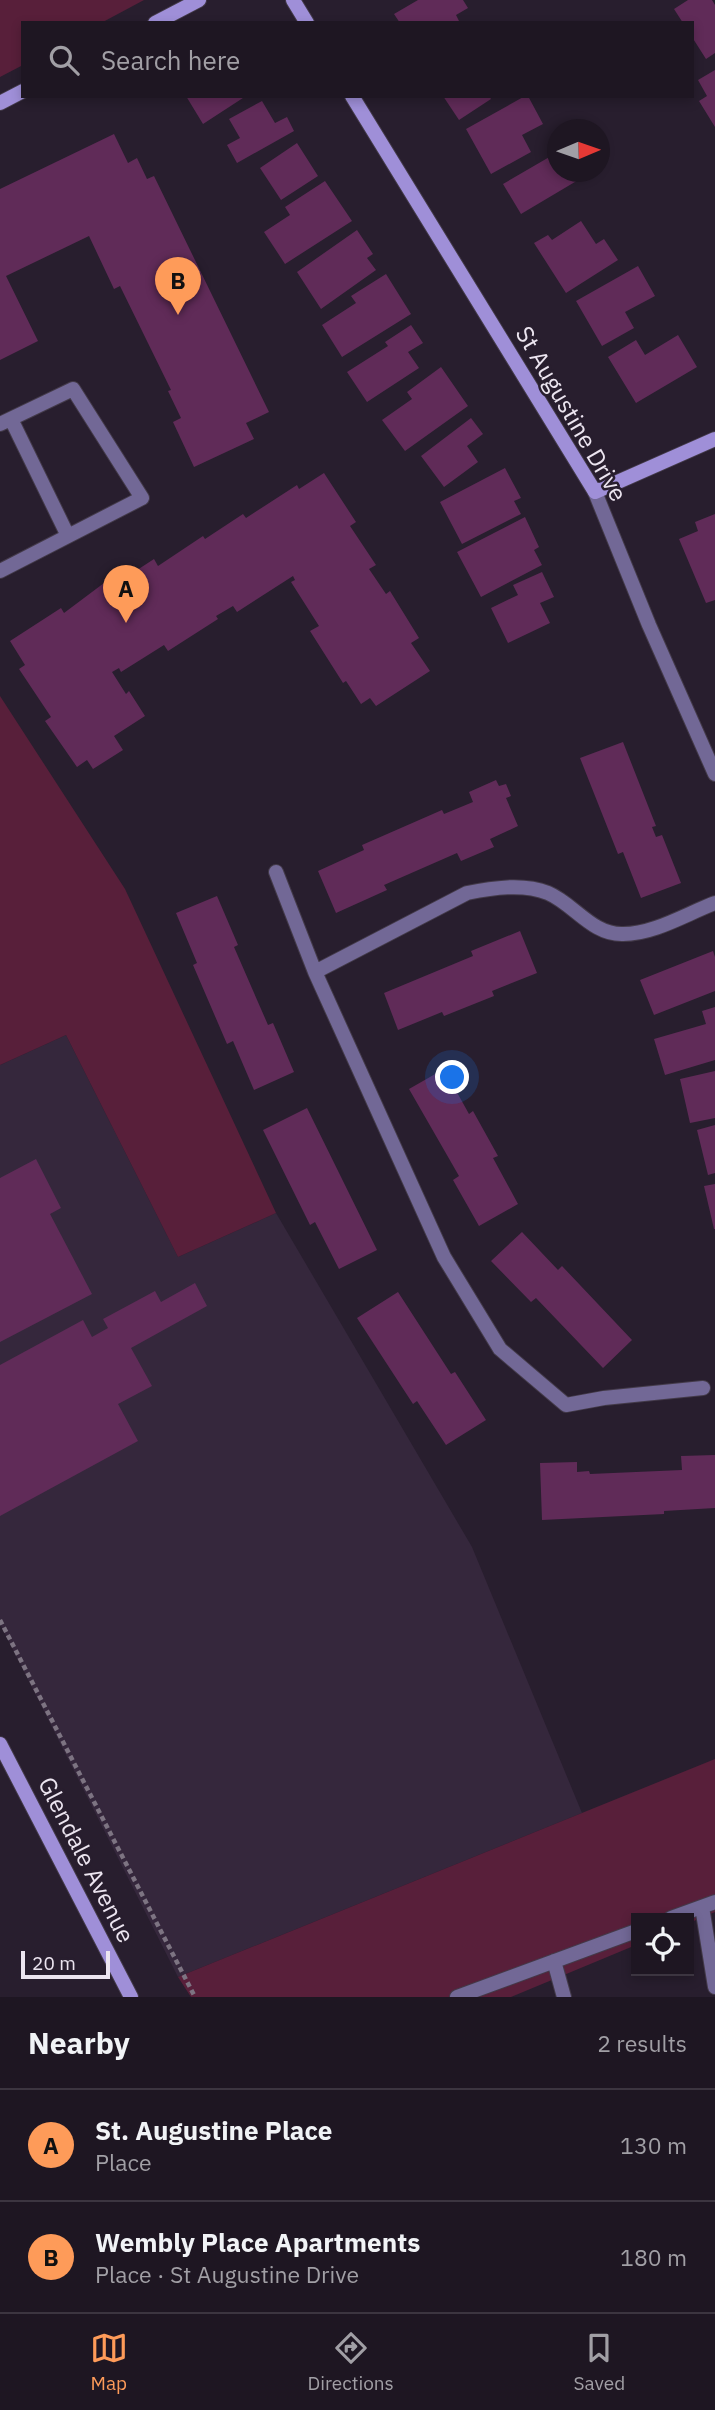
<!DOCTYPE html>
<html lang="en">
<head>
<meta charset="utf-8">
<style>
  :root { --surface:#1e1622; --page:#261f2a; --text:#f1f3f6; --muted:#a19fa5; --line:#3c3540; --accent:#fe9b59 }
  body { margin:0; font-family:"IBM Plex Sans",sans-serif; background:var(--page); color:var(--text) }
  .controls { position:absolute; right:21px; bottom:21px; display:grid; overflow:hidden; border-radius:0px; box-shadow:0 4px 10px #0003 }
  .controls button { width:63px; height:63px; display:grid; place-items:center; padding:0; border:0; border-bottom:2px solid var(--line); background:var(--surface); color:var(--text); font:35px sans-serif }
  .compass { position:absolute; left:547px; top:119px; width:63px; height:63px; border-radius:50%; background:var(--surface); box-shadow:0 4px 10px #0003; rotate:88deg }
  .scale { position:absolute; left:21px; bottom:18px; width:89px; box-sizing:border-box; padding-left:7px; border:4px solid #ece5f0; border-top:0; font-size:19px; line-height:24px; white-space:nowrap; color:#ece5f0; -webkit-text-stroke:5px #281e2e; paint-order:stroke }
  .you { position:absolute; left:453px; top:1078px; width:24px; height:24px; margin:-18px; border:5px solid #fff; border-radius:50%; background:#1a73e8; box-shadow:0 0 0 10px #1a73e833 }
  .badge { display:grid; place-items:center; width:46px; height:46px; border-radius:50%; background:var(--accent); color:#111; font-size:23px; font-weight:700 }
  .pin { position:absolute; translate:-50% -58px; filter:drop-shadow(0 2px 4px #0008) }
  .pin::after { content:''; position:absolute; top:37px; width:24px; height:21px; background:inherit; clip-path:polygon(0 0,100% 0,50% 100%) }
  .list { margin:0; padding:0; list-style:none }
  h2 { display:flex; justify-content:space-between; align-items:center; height:91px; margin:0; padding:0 28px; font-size:30px }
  h2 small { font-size:23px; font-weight:400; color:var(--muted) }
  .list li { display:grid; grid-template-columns:46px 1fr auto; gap:21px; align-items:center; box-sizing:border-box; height:112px; padding:0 28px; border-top:2px solid var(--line) }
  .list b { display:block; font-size:26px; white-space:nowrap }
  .list p { margin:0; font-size:23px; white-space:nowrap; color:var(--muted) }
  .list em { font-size:23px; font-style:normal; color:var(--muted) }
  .icon { flex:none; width:38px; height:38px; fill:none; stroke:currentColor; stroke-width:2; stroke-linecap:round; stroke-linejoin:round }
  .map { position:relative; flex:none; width:715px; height:1997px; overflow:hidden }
  .search { position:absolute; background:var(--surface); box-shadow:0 4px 10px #0003; left:21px; right:21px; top:21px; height:77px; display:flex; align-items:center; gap:18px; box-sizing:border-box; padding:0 24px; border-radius:0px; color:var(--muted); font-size:26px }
  .sheet { height:315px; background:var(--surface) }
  nav { display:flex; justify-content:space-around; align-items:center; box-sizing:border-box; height:98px; border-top:2px solid var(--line); background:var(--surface); font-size:19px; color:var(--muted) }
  nav a { display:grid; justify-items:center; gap:4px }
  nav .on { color:var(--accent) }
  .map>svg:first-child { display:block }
  .built { fill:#35273c }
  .green { fill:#581f3a }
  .building { fill:#602b58 }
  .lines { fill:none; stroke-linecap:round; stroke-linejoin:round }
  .lane-casing { stroke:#433a49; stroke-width:16 }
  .street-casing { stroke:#433a49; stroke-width:16 }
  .secondary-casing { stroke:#433a49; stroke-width:16 }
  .path { stroke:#7d7482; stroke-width:4.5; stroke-dasharray:5 3.5; stroke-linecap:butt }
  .lane { stroke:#726896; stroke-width:14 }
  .street { stroke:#726896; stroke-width:14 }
  .secondary { stroke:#9f8fd8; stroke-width:14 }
  .labels { text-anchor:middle; stroke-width:5; stroke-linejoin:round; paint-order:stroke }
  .street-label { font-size:24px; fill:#ece5f0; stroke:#281e2e }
</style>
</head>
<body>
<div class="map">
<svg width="715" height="1997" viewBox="0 0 715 1997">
  <rect width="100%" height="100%" fill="#281e2e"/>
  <!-- built -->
  <path class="built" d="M 66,1035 L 178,1257 L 276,1213 L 472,1547 L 582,1813 L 178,1977 L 0,1624 L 0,1065 Z"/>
  <!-- green -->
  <path class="green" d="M 0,0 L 144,0 L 101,23 L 23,23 L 23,65 L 0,77 Z
    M 0,696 L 125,889 L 276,1213 L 178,1257 L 66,1035 L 0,1065 Z
    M 715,1759 L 715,1912 L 689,1923 L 689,1918 L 636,1918 L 636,1945 L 511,1997 L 191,1997 L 178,1977 Z"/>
  <!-- building -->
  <path class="building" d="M 418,0 L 463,0 L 468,8 L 456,15 L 460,23 L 400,23 L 394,14 Z
    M 688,0 L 712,0 L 715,5 L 715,53 L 706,59 L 692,37 L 692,23 L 683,23 L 674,9 Z
    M 715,70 L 715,127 L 699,101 L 707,96 L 698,80 Z
    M 186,96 L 246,96 L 203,124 Z
    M 443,96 L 489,96 L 491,99 L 459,120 Z
    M 525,96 L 528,96 L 543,124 L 522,135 L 531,152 L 491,174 L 466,129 Z
    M 262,101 L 275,123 L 287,117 L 294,131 L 237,163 L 227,145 L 240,138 L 229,119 Z
    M 114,134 L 128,163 L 137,158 L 147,179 L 154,176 L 269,412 L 246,423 L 254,439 L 194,467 L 173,422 L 181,418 L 168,391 L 171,390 L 120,286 L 114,289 L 89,236 L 6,276 L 38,341 L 0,360 L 0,189 Z
    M 297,143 L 318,176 L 281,200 L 260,168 Z
    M 558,152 L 558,172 L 590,173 L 521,214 L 503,184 Z
    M 325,181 L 352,221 L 285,264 L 264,232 L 290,215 L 285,207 Z
    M 581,221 L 596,244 L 604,239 L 618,260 L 566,293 L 534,243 L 548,235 L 552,240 Z
    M 357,230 L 373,254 L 367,258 L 376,270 L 321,309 L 297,272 Z
    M 638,266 L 655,296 L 625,312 L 634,328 L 602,346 L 576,301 Z
    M 386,274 L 411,314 L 342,357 L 322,325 L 356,303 L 351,296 Z
    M 411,325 L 423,343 L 408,352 L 419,368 L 367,402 L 347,372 L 388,346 L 385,342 Z
    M 678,335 L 697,367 L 636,403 L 608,357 L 636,340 L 645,355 Z
    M 441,367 L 468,406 L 405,451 L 382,420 L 412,399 L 407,392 Z
    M 471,418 L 483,434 L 467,446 L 478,462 L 444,487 L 421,456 Z
    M 505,468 L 521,498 L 514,501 L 521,514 L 462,544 L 440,502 Z
    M 324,473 L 356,522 L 350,526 L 376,565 L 369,569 L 386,594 L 390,591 L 419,638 L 411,643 L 430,671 L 376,706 L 370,698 L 361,704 L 346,681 L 343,683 L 310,631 L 319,626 L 291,582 L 295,580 L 293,576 L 237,612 L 233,606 L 216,616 L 218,619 L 168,651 L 164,645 L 121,672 L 119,668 L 112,672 L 126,694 L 129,691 L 145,716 L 114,736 L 123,750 L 93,769 L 87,760 L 77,767 L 45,721 L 51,717 L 19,669 L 25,665 L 10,641 L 61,608 L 64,613 L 104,583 L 108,589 L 154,559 L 158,566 L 203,536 L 205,539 L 243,514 L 246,518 L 297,485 L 299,489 Z
    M 715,514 L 715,600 L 706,603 L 679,539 L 698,531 L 695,522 Z
    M 525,517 L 539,547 L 534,550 L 542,565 L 481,597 L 457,552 Z
    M 542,572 L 554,597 L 540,603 L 550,623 L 508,643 L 491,608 L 518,595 L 513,585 Z
    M 623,742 L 656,826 L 652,827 L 656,837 L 662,835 L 681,883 L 641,898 L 623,852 L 618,854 L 580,758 Z
    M 496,780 L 499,786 L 506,784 L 511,796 L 506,798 L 518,826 L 490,839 L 494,847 L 461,861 L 457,853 L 384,885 L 387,890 L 336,913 L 318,871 L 364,850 L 362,845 L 442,810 L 444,814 L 473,802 L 469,792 Z
    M 217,896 L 238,945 L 234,947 L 268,1025 L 273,1023 L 294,1072 L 254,1090 L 233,1041 L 227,1044 L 193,965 L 197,963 L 176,913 Z
    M 520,931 L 537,973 L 492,991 L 494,996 L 444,1016 L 442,1012 L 398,1030 L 384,993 L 473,956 L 471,951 Z
    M 713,951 L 715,957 L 715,991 L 654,1015 L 640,980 Z
    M 715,1007 L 715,1060 L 665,1075 L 654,1039 L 706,1024 L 702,1011 Z
    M 444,1069 L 469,1114 L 473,1111 L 498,1156 L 493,1158 L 518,1204 L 479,1226 L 453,1180 L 459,1176 L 409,1089 Z
    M 715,1071 L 715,1118 L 690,1123 L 680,1079 Z
    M 307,1108 L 377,1250 L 339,1269 L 315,1222 L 310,1225 L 263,1130 Z
    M 715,1125 L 715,1173 L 708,1175 L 697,1130 Z
    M 36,1159 L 61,1208 L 50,1214 L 92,1294 L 0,1342 L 0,1178 Z
    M 715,1184 L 715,1229 L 714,1229 L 704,1186 Z
    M 522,1232 L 558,1270 L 562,1266 L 632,1340 L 603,1368 L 536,1298 L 531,1302 L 491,1261 Z
    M 195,1283 L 207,1306 L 131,1348 L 152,1386 L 118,1404 L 138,1441 L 0,1516 L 0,1365 L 83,1320 L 92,1337 L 108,1328 L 103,1319 L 155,1291 L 161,1302 Z
    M 398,1292 L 451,1374 L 455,1372 L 486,1420 L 446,1445 L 417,1401 L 413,1404 L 357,1318 Z
    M 715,1455 L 715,1508 L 664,1511 L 664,1514 L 542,1520 L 540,1463 L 577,1462 L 577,1472 L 589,1471 L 590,1474 L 682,1470 L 681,1456 Z"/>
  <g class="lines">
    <defs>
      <path id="lane" d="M 11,419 L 68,536
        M 0,424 L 73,389 L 142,498 L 0,571
        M 276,872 L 315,972 L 444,1257 L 500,1349 L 566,1405 L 604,1398 L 703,1388
        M 315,972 L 467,893 C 492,888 523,883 548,893 C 574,904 592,935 623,934 C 654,934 686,914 715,903
        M 702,1907 L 715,1987
        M 671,1918 L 715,1902
        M 554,1961 L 564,1997
        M 457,1997 L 636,1931"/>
      <path id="street" d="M 595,492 L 649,625 L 715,774"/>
      <path id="secondary" d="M 293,0 L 307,23
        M 155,23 L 199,0
        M 352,96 L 595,492 L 715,439
        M 0,103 L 23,91
        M 0,1744 L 131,1997"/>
    </defs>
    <!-- lane casing -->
    <use href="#lane" class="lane-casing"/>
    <!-- street casing -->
    <use href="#street" class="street-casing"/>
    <!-- secondary casing -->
    <use href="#secondary" class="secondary-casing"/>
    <!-- path -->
    <path class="path" d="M 0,1620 L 195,1997"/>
    <!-- lane -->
    <use href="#lane" class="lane"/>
    <!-- street -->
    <use href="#street" class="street"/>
    <!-- secondary -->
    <use href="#secondary" class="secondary"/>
  </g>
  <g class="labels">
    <!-- street labels -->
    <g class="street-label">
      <text transform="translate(571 414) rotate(60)" y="8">St Augustine Drive</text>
      <text transform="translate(86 1860) rotate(63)" y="8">Glendale Avenue</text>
    </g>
  </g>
</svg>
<div class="controls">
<button><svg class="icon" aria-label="locate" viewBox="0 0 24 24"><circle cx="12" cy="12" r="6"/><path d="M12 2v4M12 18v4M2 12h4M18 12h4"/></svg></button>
</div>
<svg class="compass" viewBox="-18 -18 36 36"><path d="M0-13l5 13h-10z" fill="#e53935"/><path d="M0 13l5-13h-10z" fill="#a19fa5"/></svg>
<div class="scale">20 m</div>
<div class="you"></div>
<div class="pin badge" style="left:126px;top:623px">A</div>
<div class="pin badge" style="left:178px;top:315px">B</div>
<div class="search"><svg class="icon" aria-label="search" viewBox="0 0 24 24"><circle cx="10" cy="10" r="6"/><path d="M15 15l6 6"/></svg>Search here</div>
</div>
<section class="sheet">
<h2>Nearby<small>2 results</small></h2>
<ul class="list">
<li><span class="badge">A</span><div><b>St. Augustine Place</b><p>Place</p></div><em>130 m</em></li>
<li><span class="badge">B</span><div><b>Wembly Place Apartments</b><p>Place · St Augustine Drive</p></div><em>180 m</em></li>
</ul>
</section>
<nav>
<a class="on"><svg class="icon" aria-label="map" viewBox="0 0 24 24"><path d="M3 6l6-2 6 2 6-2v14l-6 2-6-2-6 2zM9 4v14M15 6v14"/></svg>Map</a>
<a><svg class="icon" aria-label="directions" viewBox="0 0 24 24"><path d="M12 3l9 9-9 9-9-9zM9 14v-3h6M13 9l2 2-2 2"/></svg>Directions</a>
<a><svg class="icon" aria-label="saved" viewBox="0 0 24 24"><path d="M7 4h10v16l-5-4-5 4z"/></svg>Saved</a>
</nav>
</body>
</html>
